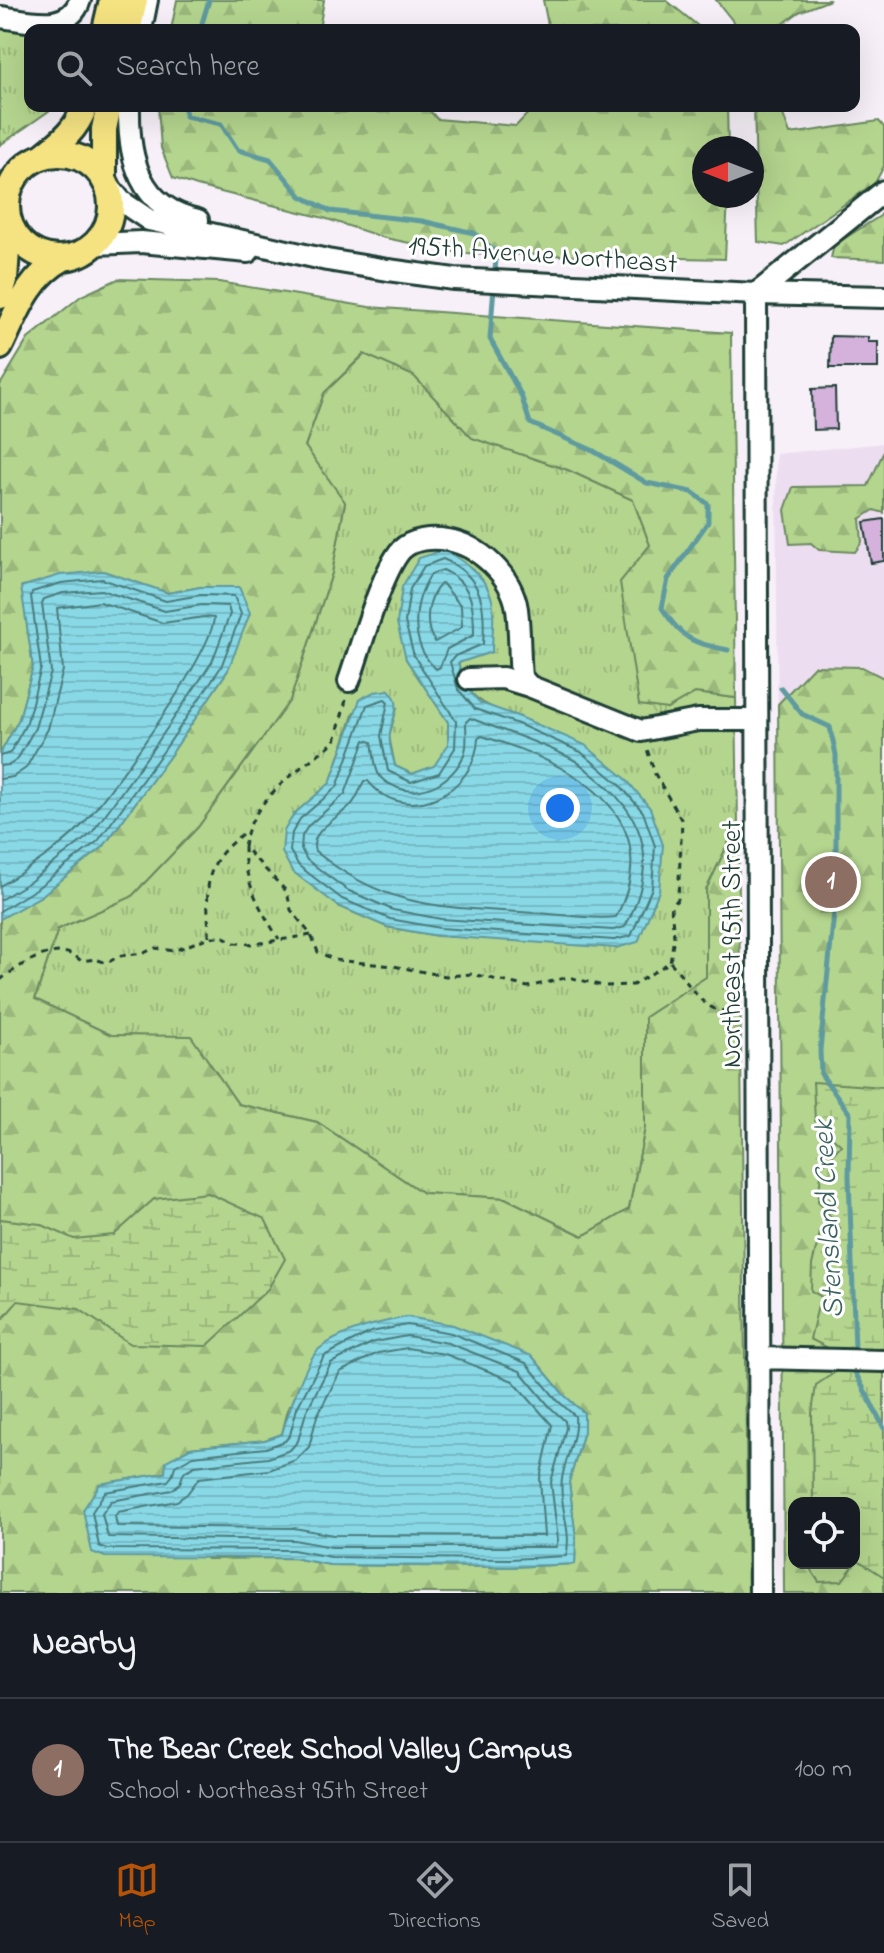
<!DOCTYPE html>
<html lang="en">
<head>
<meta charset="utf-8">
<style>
  :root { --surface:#171b24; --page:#242831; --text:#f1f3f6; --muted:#9ea1a6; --line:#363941; --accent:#b45309 }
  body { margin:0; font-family:"Indie Flower",sans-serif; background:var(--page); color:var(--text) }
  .controls { position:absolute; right:24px; bottom:24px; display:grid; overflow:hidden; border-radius:16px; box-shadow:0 8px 32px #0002 }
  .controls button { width:72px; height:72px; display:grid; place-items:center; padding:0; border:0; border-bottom:2px solid var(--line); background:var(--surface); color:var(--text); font:40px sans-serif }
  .compass { position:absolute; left:692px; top:136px; width:72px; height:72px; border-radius:50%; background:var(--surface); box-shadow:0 8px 32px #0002; rotate:270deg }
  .you { position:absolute; left:560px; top:808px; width:28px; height:28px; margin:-20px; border:6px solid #fff; border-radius:50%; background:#1a73e8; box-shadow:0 0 0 12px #1a73e833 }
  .badge { display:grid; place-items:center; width:52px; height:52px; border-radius:50%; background:var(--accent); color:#fff; font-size:26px; font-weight:700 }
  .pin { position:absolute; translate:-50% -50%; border:4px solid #fff; box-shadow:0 2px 8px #0006 }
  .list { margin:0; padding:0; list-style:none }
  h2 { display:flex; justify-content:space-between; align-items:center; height:104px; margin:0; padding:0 32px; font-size:34px }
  h2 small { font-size:26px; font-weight:400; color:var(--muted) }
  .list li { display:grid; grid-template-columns:52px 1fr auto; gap:24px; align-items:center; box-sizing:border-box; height:144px; padding:0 32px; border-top:2px solid var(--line) }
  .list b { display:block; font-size:30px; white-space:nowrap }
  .list p { margin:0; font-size:26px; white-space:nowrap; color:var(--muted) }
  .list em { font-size:26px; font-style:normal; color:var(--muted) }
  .icon { flex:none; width:44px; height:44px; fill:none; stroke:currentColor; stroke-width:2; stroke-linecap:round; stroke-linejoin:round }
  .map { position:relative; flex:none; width:884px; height:1593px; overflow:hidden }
  .search { position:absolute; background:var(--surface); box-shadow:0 8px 32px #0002; left:24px; right:24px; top:24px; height:88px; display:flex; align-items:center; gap:20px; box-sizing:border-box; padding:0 28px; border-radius:16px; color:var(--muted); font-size:30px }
  .sheet { height:248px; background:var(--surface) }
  nav { display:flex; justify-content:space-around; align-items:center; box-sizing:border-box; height:112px; border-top:2px solid var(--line); background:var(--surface); font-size:22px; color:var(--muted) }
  nav a { display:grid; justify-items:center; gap:4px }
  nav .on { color:var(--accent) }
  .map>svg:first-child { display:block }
  .built { fill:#edddf0 }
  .grass { fill:url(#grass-tufts); stroke:#6a8961; stroke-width:2; fill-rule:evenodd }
  .forest { fill:url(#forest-firs); stroke:#6a8961; stroke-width:2; fill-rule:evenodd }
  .wetland { fill:url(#wetland-marsh); stroke:#6a8961; stroke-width:2 }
  .water { fill:url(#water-rules); stroke:#5f9a9f; stroke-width:2 }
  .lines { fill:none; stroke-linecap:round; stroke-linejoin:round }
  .shore { stroke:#497b7b; stroke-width:2 }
  .stream { stroke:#5f9a9f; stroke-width:5 }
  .building { fill:#d5b2dc; stroke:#1f3d34; stroke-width:2 }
  .minor-casing { stroke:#1f3d34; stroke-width:26 }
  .major-casing { stroke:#1f3d34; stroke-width:30 }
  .path { stroke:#1f3d34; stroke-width:3; stroke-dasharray:6 6; stroke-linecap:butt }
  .minor { stroke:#fff; stroke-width:20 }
  .major { stroke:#f5e382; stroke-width:24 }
  .labels { text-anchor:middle; stroke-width:6; stroke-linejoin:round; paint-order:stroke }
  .street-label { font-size:28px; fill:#1f3d34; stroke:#fff }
  .water-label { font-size:30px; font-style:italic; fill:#3a6460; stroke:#fff }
</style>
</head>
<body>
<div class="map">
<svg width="884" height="1593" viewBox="0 0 884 1593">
  <defs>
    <pattern id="grass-tufts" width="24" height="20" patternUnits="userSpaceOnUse" patternTransform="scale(2)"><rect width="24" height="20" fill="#b4d58e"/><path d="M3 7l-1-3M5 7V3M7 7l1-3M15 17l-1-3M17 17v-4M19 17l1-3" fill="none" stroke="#9ab87b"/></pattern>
    <pattern id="forest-firs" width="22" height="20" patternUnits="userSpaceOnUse" patternTransform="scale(2)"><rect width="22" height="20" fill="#b4d58e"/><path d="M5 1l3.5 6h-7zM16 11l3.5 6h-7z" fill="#9ab87b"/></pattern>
    <pattern id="wetland-marsh" width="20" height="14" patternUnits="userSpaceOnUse" patternTransform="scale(2)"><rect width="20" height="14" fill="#b4d58e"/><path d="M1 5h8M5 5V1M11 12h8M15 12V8" fill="none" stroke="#9ab87b"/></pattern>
    <pattern id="water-rules" width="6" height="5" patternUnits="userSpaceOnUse" patternTransform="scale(2)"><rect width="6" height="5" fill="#89d8e6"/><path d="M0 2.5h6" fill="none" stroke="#76bac6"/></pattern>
  </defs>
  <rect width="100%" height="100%" fill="#f7f0f8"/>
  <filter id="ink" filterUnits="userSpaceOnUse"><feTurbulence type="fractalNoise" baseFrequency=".0125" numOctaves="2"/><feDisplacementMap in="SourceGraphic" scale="16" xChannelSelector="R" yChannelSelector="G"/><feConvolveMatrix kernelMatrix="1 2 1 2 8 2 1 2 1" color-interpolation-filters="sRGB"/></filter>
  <g filter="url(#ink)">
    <!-- built -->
    <path class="built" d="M 884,443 L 884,1064 L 780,1060 L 776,454 Z"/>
    <!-- grass -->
    <path class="grass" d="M 0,27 L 30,31 L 30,106 L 56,106 L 0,145 Z
      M 365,354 L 414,376 L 472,438 L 568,470 L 633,500 L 650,545 L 667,709 L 695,693 L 736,698 L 738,823 L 706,890 L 706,977 L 645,1017 L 645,1128 L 629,1209 L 583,1236 L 505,1198 L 423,1193 L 317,1122 L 238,1104 L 191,1037 L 111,1035 L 35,999 L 58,929 L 131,897 L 198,827 L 290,700 L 332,573 L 345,503 L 305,447 L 324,393 ZM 492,651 L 458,663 C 471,704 482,704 520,717 L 438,936 L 387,927 L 338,906 L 294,814 L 330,784 L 354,712 L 397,708 L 389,736 L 395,766 L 412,774 L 435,766 L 448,745 L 448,722 L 406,659 Z"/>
    <!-- forest -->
    <path class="forest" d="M 177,0 L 324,0 L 319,30 L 171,30 Z
      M 543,0 L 666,0 L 703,30 L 549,30 Z
      M 716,0 L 830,0 L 799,12 L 775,30 L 740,30 Z
      M 158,106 L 426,106 L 437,119 L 516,126 L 535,106 L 727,106 L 728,148 L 704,148 L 704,196 L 728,196 L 725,259 L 460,253 L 385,238 L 324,218 L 197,186 L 173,178 L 161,148 Z
      M 754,106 L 780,106 L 790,134 L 879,121 L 884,127 L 884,166 L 875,183 L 784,246 L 758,242 Z
      M 884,210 L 884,260 L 831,258 L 834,245 L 880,216 Z
      M 118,279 L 219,282 L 369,307 L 731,333 L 736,698 L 695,693 L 667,709 L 639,705 L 620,582 L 650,545 L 633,500 L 568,470 L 472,438 L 414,376 L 364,354 L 324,393 L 305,446 L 345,502 L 332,573 L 290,700 L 198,827 L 131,897 L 58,929 L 35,999 L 111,1035 L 191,1036 L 238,1104 L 317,1122 L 423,1193 L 505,1198 L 583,1236 L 629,1209 L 645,1128 L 645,1017 L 706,977 L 706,890 L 738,823 L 748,1593 L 0,1593 L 0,919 L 41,896 L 103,847 L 172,753 L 228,670 L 201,587 L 168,593 L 103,571 L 22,586 L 33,667 L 19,719 L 0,754 L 0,385 L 28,339 L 81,296 ZM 532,1356 L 564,1395 L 584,1413 L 584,1431 L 569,1482 L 576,1539 L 575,1564 L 510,1567 L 330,1565 L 293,1558 L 207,1559 L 100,1484 L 165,1473 L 190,1448 L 265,1440 L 282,1434 L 289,1405 Z
      M 884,451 L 884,513 L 874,510 L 860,519 L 862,542 L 855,552 L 819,550 L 811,543 L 790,544 L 785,510 L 793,487 L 868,486 Z
      M 814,666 L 862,667 L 884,678 L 884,1593 L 784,1593 L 778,704 ZM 794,1503 L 854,1503 L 854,1563 L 794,1563 Z"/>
    <!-- wetland -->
    <path class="wetland" d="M 813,1082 L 884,1087 L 884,1577 L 858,1560 L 842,1581 L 819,1582 L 807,1564 L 854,1563 L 854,1503 L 813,1503 L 812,1413 L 816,1385 L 837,1371 L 834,1351 L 810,1339 L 818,1306 L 831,1302 L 811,1291 L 812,1265 L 820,1233 L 840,1228 L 818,1201 L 822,1166 L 841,1145 L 815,1121 Z
      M 208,1193 L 265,1219 L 285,1259 L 268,1289 L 207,1346 L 130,1344 L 79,1309 L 18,1301 L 0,1322 L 0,1219 L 40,1224 L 74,1239 L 114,1235 L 154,1199 Z"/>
    <!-- water -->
    <path class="water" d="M 444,550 C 463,560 487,577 492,600 C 495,616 492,635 492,652 L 458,663 L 465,686 L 480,703 L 520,717 L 585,745 L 625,778 L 650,808 L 663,845 L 659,891 L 638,942 L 616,948 L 438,936 L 387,927 L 338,906 L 292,871 L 282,852 L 284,831 L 294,814 L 330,783 L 360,699 L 374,692 L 389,690 C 404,704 392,717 390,733 C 388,744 393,756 395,766 L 412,774 L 434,766 L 448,745 L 448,722 L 406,659 L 397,623 L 402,587 L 419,558 Z
      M 103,571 L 168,593 L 201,587 L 239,587 L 250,613 L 228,670 L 172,753 L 103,847 L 41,896 L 0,919 L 0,754 L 19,719 L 33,667 L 21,587 L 60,575 Z
      M 407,1317 L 453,1325 L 532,1356 L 564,1395 L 584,1413 L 584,1431 L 569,1482 L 576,1539 L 575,1564 L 510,1567 L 406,1566 L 330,1565 L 293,1558 L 105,1557 L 92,1552 L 83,1510 L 100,1484 L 165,1473 L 166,1461 L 190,1448 L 265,1440 L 282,1434 C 287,1416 306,1360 319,1349 C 340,1332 380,1322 407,1317 Z"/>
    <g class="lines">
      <!-- shore -->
      <path class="shore" d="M 443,559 C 483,576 486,606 483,644 L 455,656 L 450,662 L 458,689 L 475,709 L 518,724 L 581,752 L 619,784 L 643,812 L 655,846 L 652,888 L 631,936 L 614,940 L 440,928 L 390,919 L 342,899 L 299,866 L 290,851 L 292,833 L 300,819 L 337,787 L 367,705 L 385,699 L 388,702 L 381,736 L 388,771 L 411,782 L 439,773 L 455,748 L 456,721 L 414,656 L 405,622 L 410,589 L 424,566 Z
        M 443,570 C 473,584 474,606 474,635 L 447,649 L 440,667 L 436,669 C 408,643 413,602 431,574 Z
        M 442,583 L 461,606 L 462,627 L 435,642 C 423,626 427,596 442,583 Z
        M 470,718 C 505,732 541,742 574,760 C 583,765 590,773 598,779 C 651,822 656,868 625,927 L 613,930 L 441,919 L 393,910 L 347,890 L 307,860 L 301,849 L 302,836 L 308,826 L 345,794 L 365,740 L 372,742 C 374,752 374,764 378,773 C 382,782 390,784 398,788 C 425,799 461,776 466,747 C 467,739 466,730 466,722 Z
        M 482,736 C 567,762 671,812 616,917 C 591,920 561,914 536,913 C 447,907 388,911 315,851 C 308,831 340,817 352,804 C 358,797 360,789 364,781 L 368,781 C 405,828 476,793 478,738 Z
        M 0,756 L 10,753 L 27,722 L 41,668 L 31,596 L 32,592 L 61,583 L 102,579 L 166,601 L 201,595 L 234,596 L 241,614 L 221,667 L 165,749 L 98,841 L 36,889 L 0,911
        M 0,766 L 9,765 L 17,760 L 35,728 L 51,672 L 42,603 L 44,599 L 63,593 L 101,590 L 165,611 L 202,605 L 228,606 L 230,614 L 212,662 L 157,743 L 91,834 L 31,881 L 0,900
        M 0,779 L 13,777 L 26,768 L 48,729 L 63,670 L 57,608 L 100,602 L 163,623 L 204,617 L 214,618 C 211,656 112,790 83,824 C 64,845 25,871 0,886
        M 407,1325 L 451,1333 L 526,1363 L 558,1401 L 575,1416 C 577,1438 565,1458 562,1479 C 558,1505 573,1531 566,1556 L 510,1559 L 406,1558 L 331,1557 L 293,1550 L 107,1549 L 99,1546 L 92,1512 L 105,1492 L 168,1481 L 172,1476 L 175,1466 L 193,1456 L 266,1448 L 285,1441 L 290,1435 L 297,1408 L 324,1356 L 371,1332 Z
        M 407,1336 L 448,1343 L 520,1371 L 550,1407 L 565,1421 L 566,1428 L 551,1482 L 558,1540 L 556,1547 L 332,1547 L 294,1540 L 108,1537 L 102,1514 L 111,1501 L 172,1490 L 180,1483 L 184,1472 L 195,1466 L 268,1458 L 290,1450 L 298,1441 L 306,1412 L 331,1363 L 374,1342 Z
        M 407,1348 L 445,1354 L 513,1381 L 552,1425 L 540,1478 L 544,1536 L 334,1535 L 294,1528 L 117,1526 L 115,1516 L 118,1512 L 177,1501 L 187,1494 L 199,1478 L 269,1470 L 296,1460 L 309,1447 L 317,1416 L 340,1372 L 378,1353 Z"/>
      <!-- stream -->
      <path class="stream" d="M 200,30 L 209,0
        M 184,106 L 186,116 L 221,124 L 238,150 L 270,159 L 301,196 L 330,211 L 422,221 L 474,233 L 496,253 L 495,276
        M 494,286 L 490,339 L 521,395 L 530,423 L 592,450 L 647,483 L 692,492 L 708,504 L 708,522 L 668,579 L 662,608 C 683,640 691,642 728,650
        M 781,688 L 802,714 L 830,727 L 836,755 L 836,893 L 820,1050 L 821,1074 L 850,1114 L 849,1177 L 855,1349
        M 855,1372 L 884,1428"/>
    </g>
    <!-- building -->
    <path class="building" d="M 831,336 L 868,337 L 868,342 L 878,342 L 878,368 L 830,368 Z
      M 835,388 L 836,429 L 813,430 L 812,389 Z
      M 884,519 L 884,561 L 871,563 L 864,522 Z"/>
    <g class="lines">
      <defs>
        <path id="minor" d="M 0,17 C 27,20 69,34 80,0
          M 141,30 L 147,0
          M 129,106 C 128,158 139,208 198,220
          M 106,183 L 121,201 L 149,220 L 327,260 L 388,270 L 454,279 L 756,294 L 884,297
          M 96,244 L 141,242 L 248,252
          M 756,294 L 760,1593
          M 756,294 L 884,191
          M 469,679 L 503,678 L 529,686 L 641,731 L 698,720 L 757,720
          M 349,681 C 360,650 381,573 401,550 C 412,539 432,537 447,540 C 479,545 512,576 517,609 C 520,632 519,655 521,677 L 529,686
          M 759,1358 L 884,1361"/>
        <path id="major" d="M 105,30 L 112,0
          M 128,30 L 135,0
          M7 206a52 52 0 1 1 104 0a52 52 0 1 1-104 0Z
          M 43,156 C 62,141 77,129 85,106
          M 104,179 L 104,129 L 109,106
          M 0,296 L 5,280 L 9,221
          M 0,347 C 17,312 28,277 64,258"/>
      </defs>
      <!-- minor casing -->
      <use href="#minor" class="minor-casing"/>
      <!-- major casing -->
      <use href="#major" class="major-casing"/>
      <!-- path -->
      <path class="path" d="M 346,700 L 335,741 C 300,770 251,797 244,847 L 287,892 L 291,910 L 311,935 L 318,952 L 335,960 L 393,966 L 446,976 L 472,974 L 528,987 L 569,977 L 603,986 L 633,985 L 670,962 L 674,937 L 671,907 L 678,899 L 682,821 L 655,774 L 647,749
        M 244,847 C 244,882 261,911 279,939
        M 209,936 C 207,884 201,865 246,831
        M 670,962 C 690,981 704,1022 739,1008
        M 0,980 C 20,965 59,938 81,961 L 95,959 L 107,963 L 119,956 L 144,953 L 155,948 L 174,951 L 209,937 L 224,937 L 235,943 L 254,944 L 311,935"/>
      <!-- minor -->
      <use href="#minor" class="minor"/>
      <!-- major -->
      <use href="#major" class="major"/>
    </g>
  </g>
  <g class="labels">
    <!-- street labels -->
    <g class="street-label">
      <text transform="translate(543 253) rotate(4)" y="10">195th Avenue Northeast</text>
      <text transform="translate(730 944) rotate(-90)" y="10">Northeast 95th Street</text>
    </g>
    <!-- water labels -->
    <g class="water-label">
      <text transform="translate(827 1219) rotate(-93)" y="10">Stensland Creek</text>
    </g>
  </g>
</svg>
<div class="controls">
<button><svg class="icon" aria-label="locate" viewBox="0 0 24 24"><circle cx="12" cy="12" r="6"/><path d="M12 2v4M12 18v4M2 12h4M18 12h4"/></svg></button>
</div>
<svg class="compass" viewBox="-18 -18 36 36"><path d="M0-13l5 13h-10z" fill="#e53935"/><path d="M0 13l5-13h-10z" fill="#9ea1a6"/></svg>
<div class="you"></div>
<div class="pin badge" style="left:831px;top:882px;background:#8d6e63">1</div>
<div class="search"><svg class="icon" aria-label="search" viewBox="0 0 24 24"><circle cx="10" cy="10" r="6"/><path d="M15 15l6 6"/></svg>Search here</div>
</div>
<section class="sheet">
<h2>Nearby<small></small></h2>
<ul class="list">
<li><span class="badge" style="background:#8d6e63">1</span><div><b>The Bear Creek School Valley Campus</b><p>School · Northeast 95th Street</p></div><em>100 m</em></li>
</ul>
</section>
<nav>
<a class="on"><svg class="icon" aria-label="map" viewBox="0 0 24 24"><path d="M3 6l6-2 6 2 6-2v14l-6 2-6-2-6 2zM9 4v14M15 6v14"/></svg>Map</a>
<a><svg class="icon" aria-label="directions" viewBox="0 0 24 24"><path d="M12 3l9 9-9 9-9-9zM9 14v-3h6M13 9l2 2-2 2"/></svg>Directions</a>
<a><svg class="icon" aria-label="saved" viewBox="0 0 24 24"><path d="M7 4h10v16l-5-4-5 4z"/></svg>Saved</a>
</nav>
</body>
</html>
